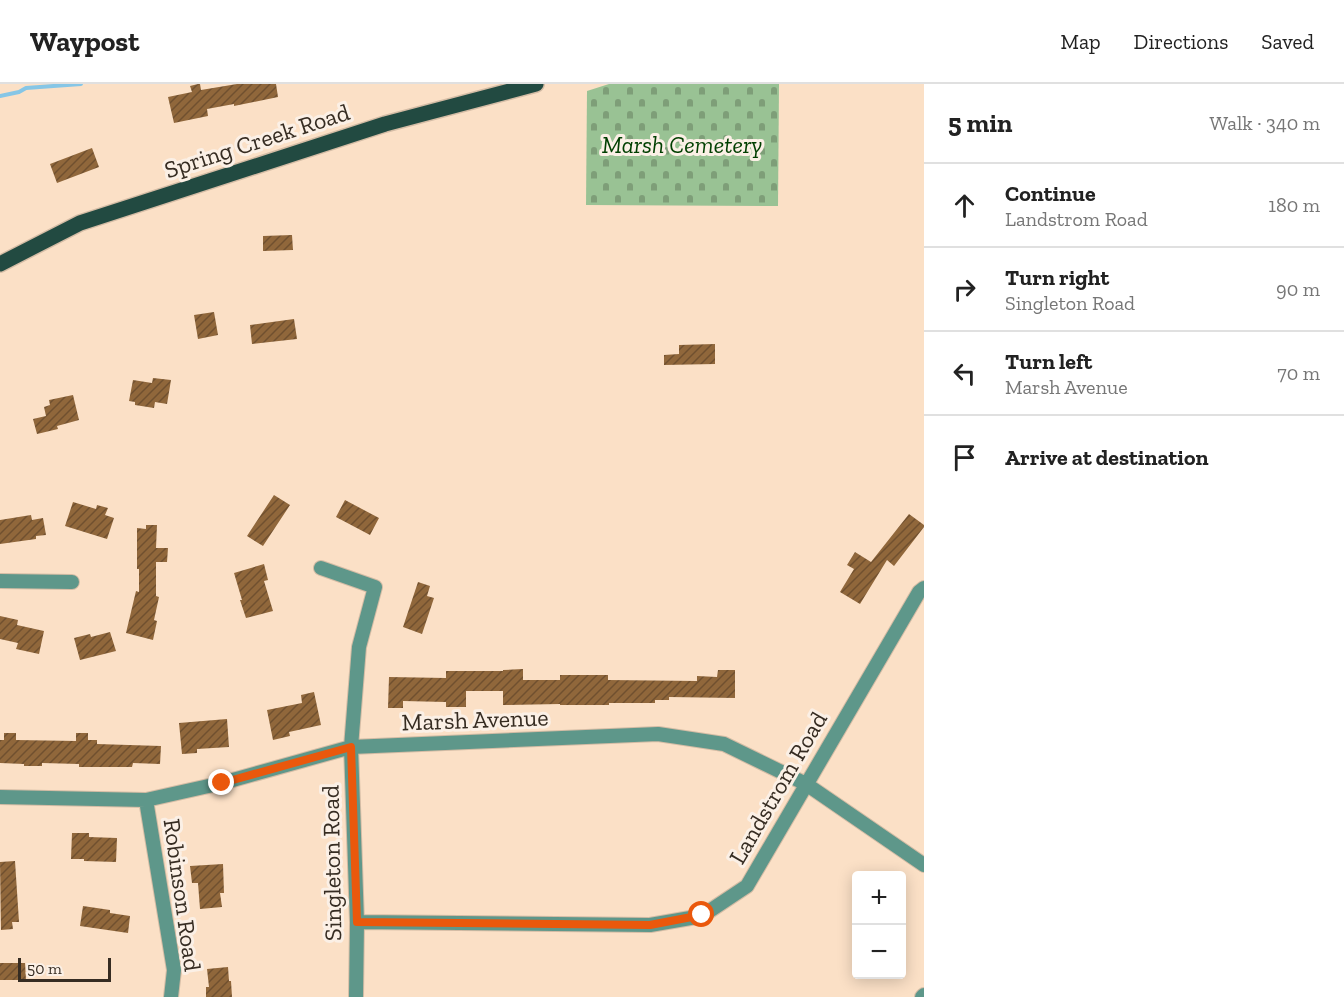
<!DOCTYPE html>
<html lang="en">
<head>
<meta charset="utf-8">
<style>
  :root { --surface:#fff; --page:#f6f6f6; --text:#222; --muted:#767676; --line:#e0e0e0 }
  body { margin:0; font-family:"Zilla Slab",serif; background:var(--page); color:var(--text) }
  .controls { position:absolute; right:18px; bottom:18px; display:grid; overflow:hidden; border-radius:6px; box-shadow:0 3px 15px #0003 }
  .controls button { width:54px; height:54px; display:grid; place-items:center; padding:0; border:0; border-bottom:2px solid var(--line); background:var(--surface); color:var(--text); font:30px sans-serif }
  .scale { position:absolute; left:18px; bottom:15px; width:93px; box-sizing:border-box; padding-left:6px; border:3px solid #362c22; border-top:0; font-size:16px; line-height:21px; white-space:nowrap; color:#362c22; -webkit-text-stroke:4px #fbf0e6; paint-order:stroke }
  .stop { position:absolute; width:18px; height:18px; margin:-14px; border:4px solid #ea580c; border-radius:50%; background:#fff }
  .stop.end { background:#ea580c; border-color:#fff; box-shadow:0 2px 6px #0008 }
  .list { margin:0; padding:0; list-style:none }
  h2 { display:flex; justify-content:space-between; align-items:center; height:78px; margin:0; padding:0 24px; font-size:26px }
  h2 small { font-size:20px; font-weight:400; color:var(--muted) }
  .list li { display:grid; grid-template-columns:39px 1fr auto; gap:18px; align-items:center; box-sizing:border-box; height:84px; padding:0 24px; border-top:2px solid var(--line) }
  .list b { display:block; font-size:22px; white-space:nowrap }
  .list p { margin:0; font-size:20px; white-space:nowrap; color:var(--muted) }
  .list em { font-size:20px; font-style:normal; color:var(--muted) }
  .icon { flex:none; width:33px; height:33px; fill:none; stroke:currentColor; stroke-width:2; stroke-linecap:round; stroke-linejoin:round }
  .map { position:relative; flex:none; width:924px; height:913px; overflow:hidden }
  header { display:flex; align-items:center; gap:36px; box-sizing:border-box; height:84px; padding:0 30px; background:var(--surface); border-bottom:2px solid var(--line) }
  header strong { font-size:28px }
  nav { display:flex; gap:33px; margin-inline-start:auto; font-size:21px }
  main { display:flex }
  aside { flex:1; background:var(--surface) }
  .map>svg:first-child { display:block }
  .cemetery { fill:url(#cemetery-stones) }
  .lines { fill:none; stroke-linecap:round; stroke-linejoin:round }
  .stream { stroke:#86c6e6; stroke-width:4 }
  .building { fill:url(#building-hatch) }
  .minor-casing { stroke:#d4bca5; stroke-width:16 }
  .major-casing { stroke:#d4bca5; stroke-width:18 }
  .minor { stroke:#5e978a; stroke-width:14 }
  .major { stroke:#224a41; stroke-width:15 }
  .route { stroke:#ea580c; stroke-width:8 }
  .labels { text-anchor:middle; stroke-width:6; stroke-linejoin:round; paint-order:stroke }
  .street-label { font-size:24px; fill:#362c22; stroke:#fbf0e6 }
  .park-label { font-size:24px; font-style:italic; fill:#003f00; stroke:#fbf0e6 }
</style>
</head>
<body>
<header>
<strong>Waypost</strong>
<nav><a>Map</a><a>Directions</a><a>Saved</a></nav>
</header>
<main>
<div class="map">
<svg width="924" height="913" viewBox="0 0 924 913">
  <defs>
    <pattern id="cemetery-stones" width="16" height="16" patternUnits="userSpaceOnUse" patternTransform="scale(1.5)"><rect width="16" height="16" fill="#99c294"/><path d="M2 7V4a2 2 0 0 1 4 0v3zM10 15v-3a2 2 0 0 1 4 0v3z" fill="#7e9e78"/></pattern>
    <pattern id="building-hatch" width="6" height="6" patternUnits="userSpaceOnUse" patternTransform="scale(1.5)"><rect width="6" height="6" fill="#90673b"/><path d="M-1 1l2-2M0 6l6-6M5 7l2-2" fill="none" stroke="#70502f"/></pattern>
  </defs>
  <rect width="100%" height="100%" fill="#fbe0c6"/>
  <!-- cemetery -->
  <path class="cemetery" d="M 609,0 L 779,0 L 778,122 L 586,121 L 587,7 Z"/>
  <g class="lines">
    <!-- stream -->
    <path class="stream" d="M 0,12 L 19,8 L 26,4 L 81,0"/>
  </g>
  <!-- building -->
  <path class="building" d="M 198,0 L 200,0 L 201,6 L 237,0 L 276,0 L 278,13 L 234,22 L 234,20 L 207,25 L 208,32 L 174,39 L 168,13 L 192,8 L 190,2 Z
    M 92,64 L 99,83 L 57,99 L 50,80 Z
    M 292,151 L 293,166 L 263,167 L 263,152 Z
    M 214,228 L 218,251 L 198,255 L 194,231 Z
    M 294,235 L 297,255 L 252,260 L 250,241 Z
    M 715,260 L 715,280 L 664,281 L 664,271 L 679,270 L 679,261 Z
    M 153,294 L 171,296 L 167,320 L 155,318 L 154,324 L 135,321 L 135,318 L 129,317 L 133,296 L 152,299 Z
    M 73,311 L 79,336 L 57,342 L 58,345 L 37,350 L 33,335 L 46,332 L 44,323 L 50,321 L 49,316 Z
    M 274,411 L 290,421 L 263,462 L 247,452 Z
    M 345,416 L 379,434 L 370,451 L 336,433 Z
    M 73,418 L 96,425 L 97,421 L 108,424 L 105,431 L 114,434 L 107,455 L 65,442 Z
    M 909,430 L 924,441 L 924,443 L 894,482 L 887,476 L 860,520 L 840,508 L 854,485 L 847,481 L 855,468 L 871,478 Z
    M 31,431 L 32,436 L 43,434 L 46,451 L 36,452 L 36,455 L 0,460 L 0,436 Z
    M 146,441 L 157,441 L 156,464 L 168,464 L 167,478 L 156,478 L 156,512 L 159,513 L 154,536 L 157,537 L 153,556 L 126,549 L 136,507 L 139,508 L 139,485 L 137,485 L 137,444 L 146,445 Z
    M 264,480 L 268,496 L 264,497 L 273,527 L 246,534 L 240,516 L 242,516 L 234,489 Z
    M 418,498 L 430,502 L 427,512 L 434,514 L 422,550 L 403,543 Z
    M 0,532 L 18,536 L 17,541 L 44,547 L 39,570 L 16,565 L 18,559 L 0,555 Z
    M 110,548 L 116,567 L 80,576 L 74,554 L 90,550 L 91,553 Z
    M 523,585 L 523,596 L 560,596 L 560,591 L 608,591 L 608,596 L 697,597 L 697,592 L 717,593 L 718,586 L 735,586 L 735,614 L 669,613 L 669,616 L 655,616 L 655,619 L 609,619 L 609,621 L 560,621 L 560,620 L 503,621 L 503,607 L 466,607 L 466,623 L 446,623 L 446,618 L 403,617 L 403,624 L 388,624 L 389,593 L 446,594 L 446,587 L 503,587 L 503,586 Z
    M 314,608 L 321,641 L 289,648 L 290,652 L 273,656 L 267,626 L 302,619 L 301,611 Z
    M 227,635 L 229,663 L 197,665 L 197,669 L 182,670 L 179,639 Z
    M 4,649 L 16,649 L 16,656 L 76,657 L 76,649 L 88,649 L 88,656 L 97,656 L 97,660 L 161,662 L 160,680 L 133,679 L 132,683 L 79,683 L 79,680 L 42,679 L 42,682 L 24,682 L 24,680 L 0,679 L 0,656 L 4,656 Z
    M 72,749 L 89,749 L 89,753 L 117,754 L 116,778 L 84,777 L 84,775 L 71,775 Z
    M 15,777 L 19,838 L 12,838 L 13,845 L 1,846 L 0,778 Z
    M 223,780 L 224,809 L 220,809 L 222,823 L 200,825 L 198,799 L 192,799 L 190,782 Z
    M 83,822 L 110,826 L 110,829 L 130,832 L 128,849 L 80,842 Z
    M 0,879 L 25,879 L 26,896 L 0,896 Z
    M 228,883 L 229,897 L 231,897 L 232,913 L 206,913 L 206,903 L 209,903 L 207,885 Z"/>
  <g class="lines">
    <defs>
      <path id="minor" d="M 321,484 L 375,503 L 359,563 L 351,663 L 357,838 L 356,913
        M 0,497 L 72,498
        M 0,713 L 146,716 L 222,699 L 351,663 L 658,650 L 724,660 L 806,700 L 924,781
        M 146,716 L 174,886 L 171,913
        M 357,838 L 650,841 L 702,832 L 747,802 L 919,508 L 924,504
        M 922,913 L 924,911"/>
      <path id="major" d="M 0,180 L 80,139 L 385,40 L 536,0"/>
    </defs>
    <!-- minor casing -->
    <use href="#minor" class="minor-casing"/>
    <!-- major casing -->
    <use href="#major" class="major-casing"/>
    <!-- minor -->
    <use href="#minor" class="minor"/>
    <!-- major -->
    <use href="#major" class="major"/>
  </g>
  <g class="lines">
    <!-- route -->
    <path class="route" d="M 222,699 L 351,663 L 357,838 L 650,841 L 702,831"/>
  </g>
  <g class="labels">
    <!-- street labels -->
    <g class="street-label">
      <text transform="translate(257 57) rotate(-18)" y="8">Spring Creek Road</text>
      <text transform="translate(475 636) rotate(-2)" y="8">Marsh Avenue</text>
      <text transform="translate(778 704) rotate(-60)" y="8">Landstrom Road</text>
      <text transform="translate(332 779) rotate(-91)" y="8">Singleton Road</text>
      <text transform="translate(182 811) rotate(82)" y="8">Robinson Road</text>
    </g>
    <!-- park labels -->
    <g class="park-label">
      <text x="682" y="69">Marsh Cemetery</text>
    </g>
  </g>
</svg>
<div class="controls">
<button>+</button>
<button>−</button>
</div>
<div class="scale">50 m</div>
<div class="stop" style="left:702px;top:831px"></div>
<div class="stop end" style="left:222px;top:699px"></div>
</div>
<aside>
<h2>5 min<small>Walk · 340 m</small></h2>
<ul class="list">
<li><svg class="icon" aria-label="ahead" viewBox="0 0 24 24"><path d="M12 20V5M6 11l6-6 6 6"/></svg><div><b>Continue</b><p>Landstrom Road</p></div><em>180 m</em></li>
<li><svg class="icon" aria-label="right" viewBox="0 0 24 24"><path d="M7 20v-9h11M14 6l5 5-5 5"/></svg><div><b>Turn right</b><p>Singleton Road</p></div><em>90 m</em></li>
<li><svg class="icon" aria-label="left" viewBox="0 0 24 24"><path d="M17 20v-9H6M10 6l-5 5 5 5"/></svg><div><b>Turn left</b><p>Marsh Avenue</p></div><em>70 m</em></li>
<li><svg class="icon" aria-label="arrive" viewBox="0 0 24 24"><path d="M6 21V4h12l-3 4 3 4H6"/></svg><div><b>Arrive at destination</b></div></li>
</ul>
</aside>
</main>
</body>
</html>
